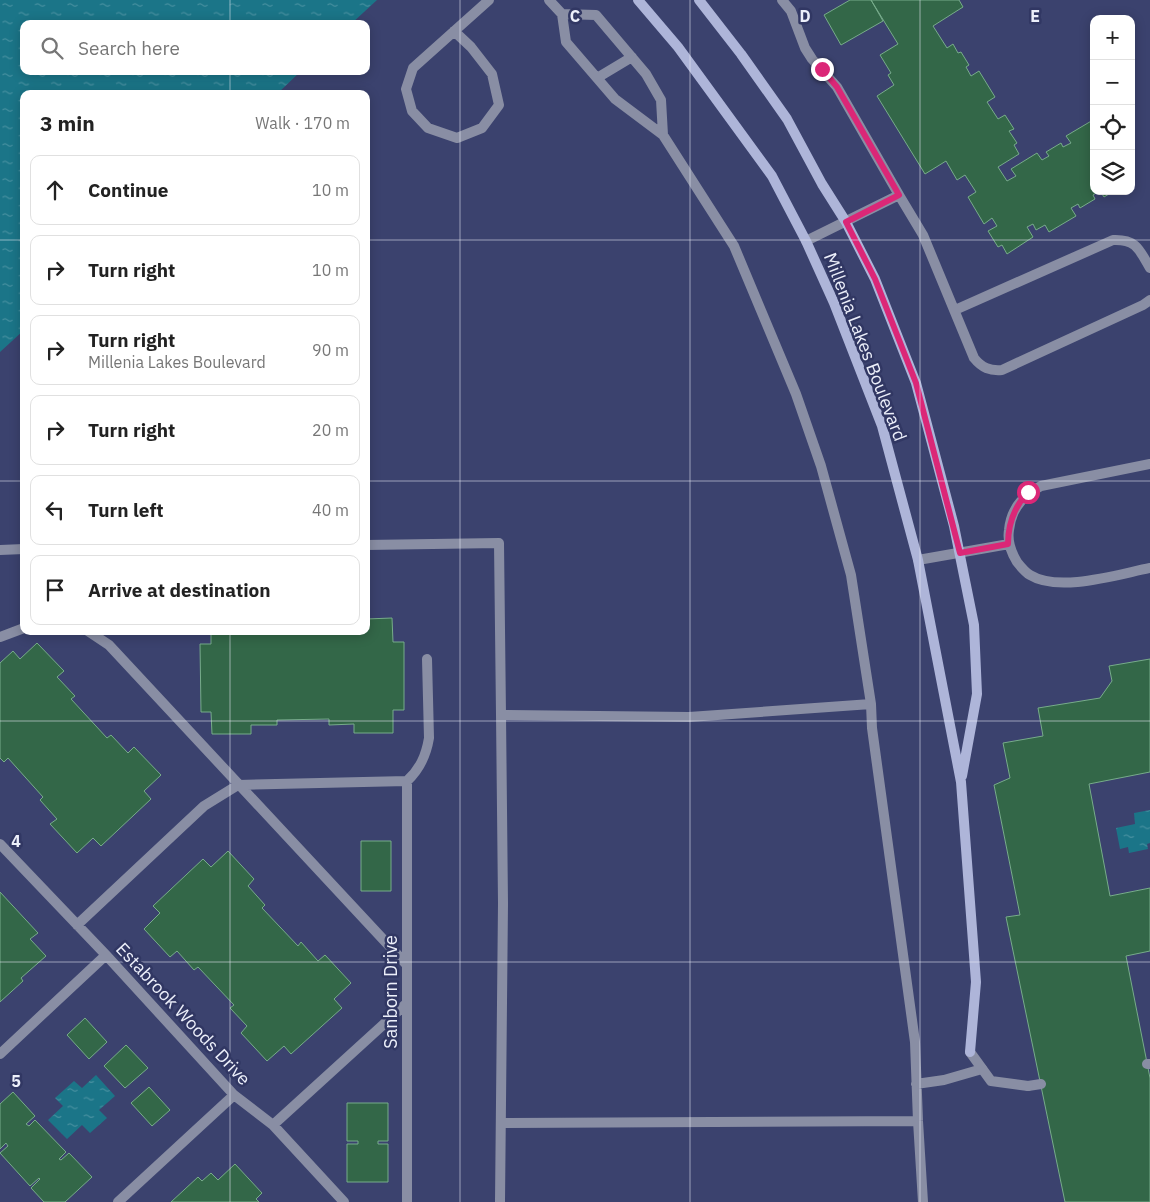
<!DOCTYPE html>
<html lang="en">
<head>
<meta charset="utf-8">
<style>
  :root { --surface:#fff; --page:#f6f6f6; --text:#222; --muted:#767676; --line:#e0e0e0 }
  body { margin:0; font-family:"IBM Plex Sans",sans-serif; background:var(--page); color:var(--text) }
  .controls { position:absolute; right:15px; top:15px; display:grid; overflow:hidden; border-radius:10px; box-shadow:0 2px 12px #0003 }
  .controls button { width:45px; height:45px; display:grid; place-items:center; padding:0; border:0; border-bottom:1px solid var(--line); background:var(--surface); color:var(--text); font:25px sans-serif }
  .stop { position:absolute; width:15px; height:15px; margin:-11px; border:4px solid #db2777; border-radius:50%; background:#fff }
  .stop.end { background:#db2777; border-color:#fff; box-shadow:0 1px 5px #0008 }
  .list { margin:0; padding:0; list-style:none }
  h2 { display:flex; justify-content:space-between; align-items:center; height:65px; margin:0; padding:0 20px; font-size:21px }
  h2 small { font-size:16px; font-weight:400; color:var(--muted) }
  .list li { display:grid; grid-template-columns:32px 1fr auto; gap:15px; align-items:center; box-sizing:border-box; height:70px; margin:0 10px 10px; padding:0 10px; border:1px solid var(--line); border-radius:10px }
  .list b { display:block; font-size:19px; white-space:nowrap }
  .list p { margin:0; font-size:16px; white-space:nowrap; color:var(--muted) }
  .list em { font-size:16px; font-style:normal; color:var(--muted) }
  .icon { flex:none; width:28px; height:28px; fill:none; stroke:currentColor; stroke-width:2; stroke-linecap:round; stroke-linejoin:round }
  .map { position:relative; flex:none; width:1150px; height:1202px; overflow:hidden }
  .search { position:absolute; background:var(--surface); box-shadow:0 2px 12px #0003; left:20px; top:20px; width:350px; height:55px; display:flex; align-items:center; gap:12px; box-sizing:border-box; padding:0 18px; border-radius:10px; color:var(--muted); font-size:19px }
  .panel { position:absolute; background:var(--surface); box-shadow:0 2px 12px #0003; left:20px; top:90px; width:350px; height:545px; border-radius:10px }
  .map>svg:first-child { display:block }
  .water { fill:url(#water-ripples) }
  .building { fill:#336748; stroke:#77ac8a }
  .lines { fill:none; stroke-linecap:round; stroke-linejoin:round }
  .lane { stroke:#898ea4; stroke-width:10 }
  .street { stroke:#898ea4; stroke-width:10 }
  .secondary { stroke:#aeb5d9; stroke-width:10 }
  .route { stroke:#db2777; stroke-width:6 }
  .grid { fill:none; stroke:#eceffa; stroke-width:1; stroke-opacity:0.55 }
  .labels { text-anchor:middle; stroke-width:5; stroke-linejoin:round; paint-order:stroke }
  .street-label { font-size:18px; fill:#eceffa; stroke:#313763 }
  .grid-label { font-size:16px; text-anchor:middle; font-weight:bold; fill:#eceffa; stroke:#313763; stroke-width:5; stroke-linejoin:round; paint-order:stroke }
</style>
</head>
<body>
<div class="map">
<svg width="1150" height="1202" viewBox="0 0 1150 1202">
  <defs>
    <pattern id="water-ripples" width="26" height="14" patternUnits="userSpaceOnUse" patternTransform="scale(1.25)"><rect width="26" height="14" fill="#1b7588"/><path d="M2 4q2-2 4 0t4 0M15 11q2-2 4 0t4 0" fill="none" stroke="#4790a0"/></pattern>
  </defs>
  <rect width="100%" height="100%" fill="#3b426e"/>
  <!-- water -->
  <path class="water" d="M 0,0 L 377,0 L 351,24 L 24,24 L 24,71 L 301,71 L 277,94 L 24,94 L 24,330 L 0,352 Z
    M 1150,810 L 1150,843 L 1147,844 L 1148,849 L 1129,853 L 1128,847 L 1120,849 L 1116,828 L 1135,824 L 1134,813 Z
    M 96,1075 L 115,1096 L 99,1110 L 107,1118 L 90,1133 L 82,1125 L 67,1139 L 48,1120 L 63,1106 L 55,1098 L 74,1081 L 82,1088 Z"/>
  <!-- building -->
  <path class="building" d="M 850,0 L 871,0 L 883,21 L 841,45 L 824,15 Z
    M 871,0 L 959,0 L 963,7 L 933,26 L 947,48 L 953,44 L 958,53 L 961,52 L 969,65 L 966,67 L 971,76 L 979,71 L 995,97 L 987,102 L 998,119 L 1005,115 L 1014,129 L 1009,131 L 1017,143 L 1014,145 L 1019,154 L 998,167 L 1007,181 L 1016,176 L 1011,169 L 1037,153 L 1042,160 L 1049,156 L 1046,152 L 1061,143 L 1063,147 L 1071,143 L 1066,136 L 1093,120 L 1094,191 L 1099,191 L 1093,195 L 1095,199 L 1080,208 L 1078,204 L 1071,208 L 1076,216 L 1049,232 L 1045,225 L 1036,230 L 1033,224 L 1027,227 L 1033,237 L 1007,254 L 1002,245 L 998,247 L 988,231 L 997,226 L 992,218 L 984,224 L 968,197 L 976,192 L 965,175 L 957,180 L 946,161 L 925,174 L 877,96 L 894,85 L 888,75 L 891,73 L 880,55 L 898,44 Z
    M 1100,191 L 1114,191 L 1104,197 Z
    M 392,618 L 393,642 L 404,642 L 404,710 L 393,710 L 393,733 L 354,733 L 354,724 L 329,725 L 329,719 L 277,720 L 277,725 L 251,725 L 251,734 L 212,734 L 211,712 L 201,712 L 200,644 L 211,644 L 211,631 L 276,631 L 276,633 L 366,631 L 366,619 Z
    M 37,643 L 64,671 L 57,677 L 75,696 L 71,699 L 107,738 L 111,735 L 128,753 L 134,747 L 161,775 L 144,791 L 151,799 L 101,846 L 93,838 L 77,853 L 50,824 L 57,819 L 40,800 L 43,797 L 8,758 L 4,762 L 0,758 L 0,663 L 13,651 L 20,659 Z
    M 1150,659 L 1150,772 L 1089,784 L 1110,896 L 1150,888 L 1150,951 L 1126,956 L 1150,1078 L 1150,1202 L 1065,1202 L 1006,917 L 1020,915 L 994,785 L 1010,778 L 1003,743 L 1043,736 L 1038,708 L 1100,698 L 1112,681 L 1109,666 Z
    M 361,841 L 391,841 L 391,891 L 361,891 Z
    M 228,851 L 254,879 L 248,886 L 265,905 L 262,908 L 298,946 L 301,942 L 318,961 L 325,955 L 351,983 L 334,999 L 342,1008 L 291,1054 L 284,1046 L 267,1061 L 241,1033 L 247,1026 L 230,1008 L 234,1005 L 198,967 L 194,970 L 177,951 L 170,957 L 144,929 L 160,913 L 153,906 L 203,859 L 211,867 Z
    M 0,892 L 38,933 L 30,939 L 46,956 L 21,978 L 23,981 L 0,1002 Z
    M 85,1018 L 107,1042 L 89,1059 L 67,1035 Z
    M 126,1045 L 148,1068 L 125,1088 L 104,1066 Z
    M 149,1087 L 170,1110 L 152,1126 L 131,1103 Z
    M 13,1092 L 35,1116 L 26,1124 L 29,1126 L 35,1120 L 66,1152 L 59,1159 L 61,1160 L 69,1153 L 92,1177 L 65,1202 L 44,1202 L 31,1188 L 40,1179 L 39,1178 L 30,1186 L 0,1153 L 8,1146 L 6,1143 L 0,1149 L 0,1104 Z
    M 347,1103 L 388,1103 L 388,1141 L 378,1141 L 378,1144 L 388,1144 L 388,1182 L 347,1182 L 347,1144 L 358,1144 L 358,1141 L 347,1141 Z
    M 235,1164 L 262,1193 L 256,1199 L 259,1202 L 171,1202 L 198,1177 L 202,1181 L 211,1173 L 218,1180 Z"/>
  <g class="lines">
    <!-- lane -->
    <path class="lane" d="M 782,0 L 791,11 L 805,48 L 812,59 L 837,87 L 899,195 L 806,241
      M 562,14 L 596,15 L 646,74 L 661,100 L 663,135
      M 454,31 L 471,47 L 492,74 L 499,105 L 482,128 L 457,138 L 428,128 L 412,111 L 406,89 L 413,68 L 489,0
      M 597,78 L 632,57
      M 899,195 L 923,235 L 974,358 C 982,368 990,371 1002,370 L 1143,305 L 1150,300
      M 955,310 L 1113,240 C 1136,239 1139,249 1150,268
      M 1150,464 L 1041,486 C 1023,495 1011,509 1009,530 C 1007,542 1011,552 1017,562 C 1021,567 1025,572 1030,575 C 1059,593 1119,574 1150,568
      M 366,545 L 499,543 L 501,715 L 689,717 L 871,704 L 851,575 L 821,466 L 796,394 L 734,246 L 663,135 L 615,99 L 566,42 L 562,14 L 549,0
      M 0,550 L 24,549
      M 918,560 L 1009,544
      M 88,631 L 109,645 L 407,965
      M 0,637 L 24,628
      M 871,704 L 872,728 L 915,1042 L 918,1121 L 923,1202
      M 407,781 L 407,1202
      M 0,844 L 106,955 L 234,1095 L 273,1125 L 344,1202
      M 77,925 L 204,806 L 238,785 L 407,781 C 420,769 426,756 429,738 L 427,659
      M 0,1054 L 106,955
      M 1147,1064 L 1150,1064
      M 916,1084 L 944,1080 L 982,1069
      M 1028,1086 L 1041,1084
      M 501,1123 L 918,1121
      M 273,1125 L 407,1003
      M 118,1202 L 234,1095
      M 500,1202 L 503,903 L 501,715"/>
    <!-- street -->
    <path class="street" d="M 970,1052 L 991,1081 L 1028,1086"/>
    <!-- secondary -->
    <path class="secondary" d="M 638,0 L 678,47 L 772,176 L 806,241 L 834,303 L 882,426 L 918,560 L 961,782 L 976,982 L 970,1052
      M 699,0 L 741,54 L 787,119 L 822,184 L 846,222 L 875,279 L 916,383 L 954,526 L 974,625 L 977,694 L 962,776"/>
  </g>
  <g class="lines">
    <!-- route -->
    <path class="route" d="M 822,69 L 837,87 L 899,195 L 846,222 L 875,279 L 916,383 L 960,553 L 1008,544 C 1008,523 1014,507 1028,492"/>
  </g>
  <!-- grid -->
  <path class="grid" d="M 230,0 L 230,24M 460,0 L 460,1202M 690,0 L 690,1202M 920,0 L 920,1202M 230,71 L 230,94M 0,240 L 24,240M 366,240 L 1150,240M 0,481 L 24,481M 366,481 L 1150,481M 230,631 L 230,1202M 0,721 L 1150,721M 0,962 L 1150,962"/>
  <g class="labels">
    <!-- street labels -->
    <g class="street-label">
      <text transform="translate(865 347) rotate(69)" y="6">Millenia Lakes Boulevard</text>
      <text transform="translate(391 992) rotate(-90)" y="6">Sanborn Drive</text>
      <text transform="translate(183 1014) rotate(47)" y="6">Estabrook Woods Drive</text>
    </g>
  </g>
  <g class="grid-label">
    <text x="575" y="22">C</text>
    <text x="805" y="22">D</text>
    <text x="1035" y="22">E</text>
    <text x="16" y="847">4</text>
    <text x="16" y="1087">5</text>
  </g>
</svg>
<div class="controls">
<button>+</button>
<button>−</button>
<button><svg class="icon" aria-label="locate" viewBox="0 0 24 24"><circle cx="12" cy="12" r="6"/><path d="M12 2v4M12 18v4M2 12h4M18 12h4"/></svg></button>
<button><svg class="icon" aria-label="layers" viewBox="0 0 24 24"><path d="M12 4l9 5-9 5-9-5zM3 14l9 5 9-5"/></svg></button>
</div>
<div class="stop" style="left:1028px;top:492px"></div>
<div class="stop end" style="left:822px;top:69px"></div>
<div class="search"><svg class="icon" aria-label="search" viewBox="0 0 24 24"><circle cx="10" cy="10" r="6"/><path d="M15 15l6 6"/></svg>Search here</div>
<section class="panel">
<h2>3 min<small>Walk · 170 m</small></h2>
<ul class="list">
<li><svg class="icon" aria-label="ahead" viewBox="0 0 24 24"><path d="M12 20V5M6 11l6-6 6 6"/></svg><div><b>Continue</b></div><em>10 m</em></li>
<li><svg class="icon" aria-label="right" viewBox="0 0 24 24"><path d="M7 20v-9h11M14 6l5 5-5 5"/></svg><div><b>Turn right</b></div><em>10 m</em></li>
<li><svg class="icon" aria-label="right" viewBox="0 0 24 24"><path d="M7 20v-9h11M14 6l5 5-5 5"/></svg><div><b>Turn right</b><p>Millenia Lakes Boulevard</p></div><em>90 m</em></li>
<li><svg class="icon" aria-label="right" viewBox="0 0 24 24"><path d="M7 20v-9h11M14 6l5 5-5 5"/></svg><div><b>Turn right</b></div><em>20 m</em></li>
<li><svg class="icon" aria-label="left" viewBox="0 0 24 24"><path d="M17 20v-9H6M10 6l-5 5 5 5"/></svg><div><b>Turn left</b></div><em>40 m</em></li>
<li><svg class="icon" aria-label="arrive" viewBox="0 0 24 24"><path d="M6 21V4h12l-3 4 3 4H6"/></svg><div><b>Arrive at destination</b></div></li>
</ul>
</section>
</div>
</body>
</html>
